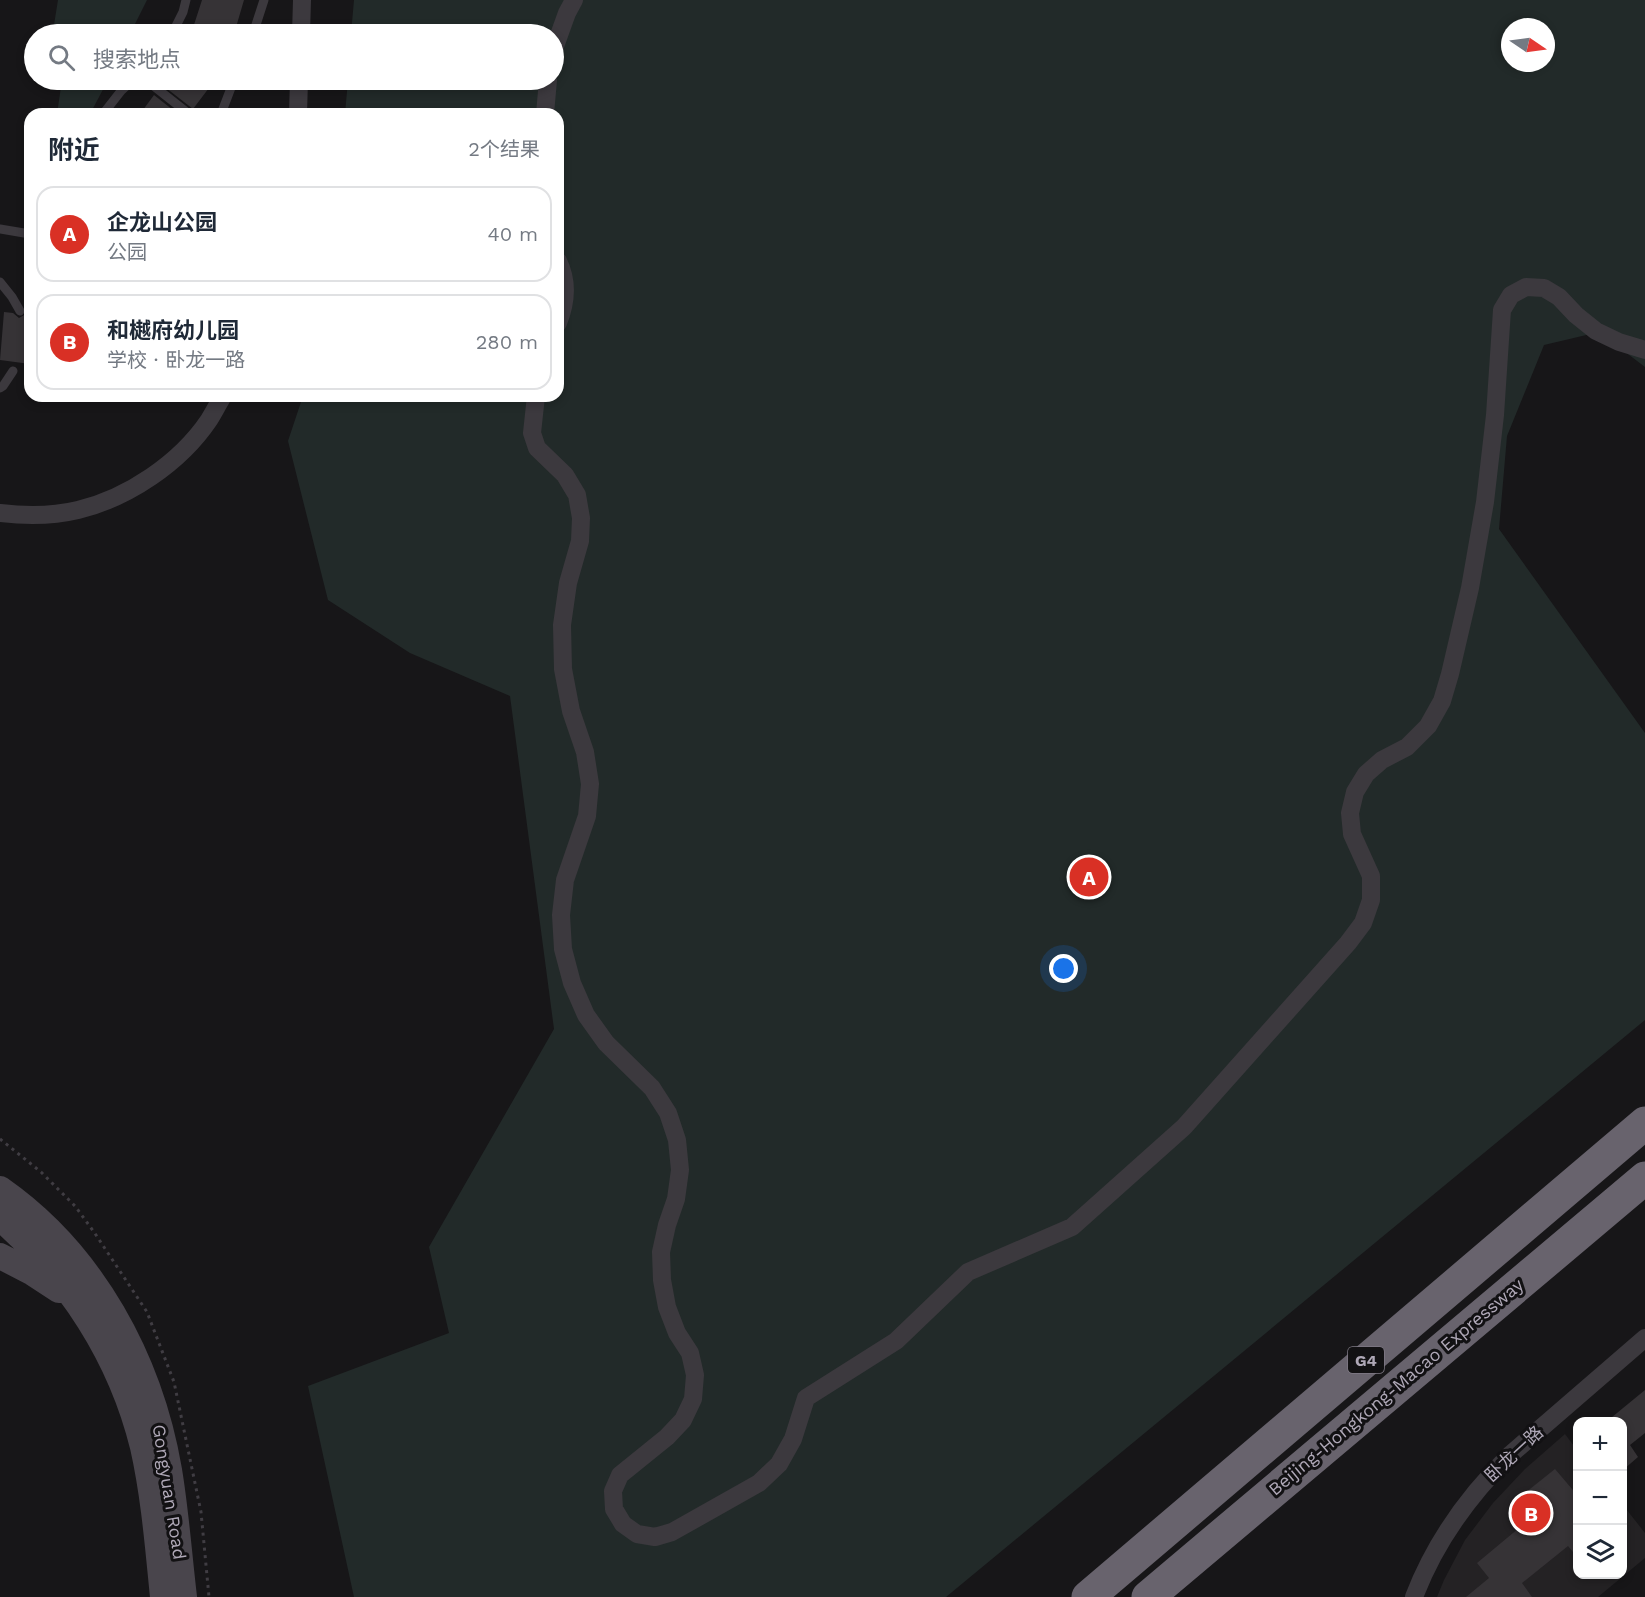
<!DOCTYPE html>
<html lang="zh">
<head>
<meta charset="utf-8">
<style>
  :root { --surface:#fff; --page:#f6f6f7; --text:#1f2937; --muted:#747a83; --line:#e0e1e3; --accent:#d93025 }
  body { margin:0; font-family:"Work Sans","Noto Sans SC",sans-serif; background:var(--page); color:var(--text) }
  .controls { position:absolute; right:18px; bottom:18px; display:grid; overflow:hidden; border-radius:12px; box-shadow:0 3px 9px #0003 }
  .controls button { width:54px; height:54px; display:grid; place-items:center; padding:0; border:0; border-bottom:2px solid var(--line); background:var(--surface); color:var(--text); font:30px sans-serif }
  .compass { position:absolute; left:1501px; top:18px; width:54px; height:54px; border-radius:50%; background:var(--surface); box-shadow:0 3px 9px #0003; rotate:103deg }
  .you { position:absolute; left:1064px; top:969px; width:21px; height:21px; margin:-15px; border:4px solid #fff; border-radius:50%; background:#1a73e8; box-shadow:0 0 0 9px #1a73e833 }
  .badge { display:grid; place-items:center; width:39px; height:39px; border-radius:50%; background:var(--accent); color:#fff; font-size:20px; font-weight:700 }
  .pin { position:absolute; translate:-50% -50%; border:3px solid #fff; box-shadow:0 2px 6px #0006 }
  .list { margin:0; padding:0; list-style:none }
  h2 { display:flex; justify-content:space-between; align-items:center; height:78px; margin:0; padding:0 24px; font-size:26px }
  h2 small { font-size:20px; font-weight:400; color:var(--muted) }
  .list li { display:grid; grid-template-columns:39px 1fr auto; gap:18px; align-items:center; box-sizing:border-box; height:96px; margin:0 12px 12px; padding:0 12px; border:2px solid var(--line); border-radius:18px }
  .list b { display:block; font-size:22px; white-space:nowrap }
  .list p { margin:0; font-size:20px; white-space:nowrap; color:var(--muted) }
  .list em { font-size:20px; font-style:normal; color:var(--muted) }
  .icon { flex:none; width:33px; height:33px; fill:none; stroke:currentColor; stroke-width:2; stroke-linecap:round; stroke-linejoin:round }
  .map { position:relative; flex:none; width:1645px; height:1597px; overflow:hidden }
  .search { position:absolute; background:var(--surface); box-shadow:0 3px 9px #0003; left:24px; top:24px; width:540px; height:66px; display:flex; align-items:center; gap:15px; box-sizing:border-box; padding:0 21px; border-radius:33px; color:var(--muted); font-size:22px }
  .panel { position:absolute; background:var(--surface); box-shadow:0 3px 9px #0003; left:24px; top:108px; width:540px; height:294px; border-radius:18px }
  .map>svg:first-child { display:block }
  .built { fill:#242224 }
  .green { fill:#222a29; fill-rule:evenodd }
  .building { fill:#363336 }
  .lines { fill:none; stroke-linecap:round; stroke-linejoin:round }
  .path { stroke:#403d43; stroke-width:3; stroke-dasharray:3 4.5; stroke-linecap:butt }
  .service { stroke:#3c393e; stroke-width:9 }
  .minor { stroke:#3c393e; stroke-width:18 }
  .secondary { stroke:#49454c; stroke-width:26 }
  .motorway { stroke:#68636d; stroke-width:33 }
  .labels { text-anchor:middle; stroke-width:6; stroke-linejoin:round; paint-order:stroke }
  .shield { fill:#121113; stroke:#807b86; stroke-width:1.5 }
  .shield-label { font-size:16px; font-weight:bold; fill:#afa8b7 }
  .street-label { font-size:18px; fill:#afa8b7; stroke:#121113 }
</style>
</head>
<body>
<div class="map">
<svg width="1645" height="1597" viewBox="0 0 1645 1597">
  <rect width="100%" height="100%" fill="#171618"/>
  <!-- built -->
  <path class="built" d="M 1565,1434 L 1577,1450 L 1578,1574 L 1622,1574 L 1623,1505 L 1645,1533 L 1645,1558 L 1598,1597 L 1437,1597 L 1444,1580 L 1465,1540 L 1493,1503 L 1525,1469 Z"/>
  <!-- green -->
  <path class="green" d="M 58,0 L 147,0 L 130,34 L 54,34 L 53,31 Z
    M 354,0 L 1645,0 L 1645,367 L 1599,332 L 1544,345 L 1507,436 L 1499,529 L 1645,733 L 1645,1020 L 946,1597 L 354,1597 L 308,1386 L 449,1333 L 429,1247 L 554,1029 L 510,696 L 410,653 L 328,600 L 288,441 L 303,396 L 558,396 L 558,114 L 345,114 L 348,80 L 554,80 L 554,34 L 351,34 ZM 1510,27 L 1546,27 L 1546,63 L 1510,63 Z
    M 62,80 L 108,80 L 90,114 L 57,114 Z"/>
  <!-- building -->
  <path class="building" d="M 202,0 L 244,0 L 234,34 L 191,34 Z
    M 164,80 L 215,80 L 193,109 L 161,84 Z
    M 154,95 L 178,114 L 140,114 Z
    M 4,312 L 13,313 L 19,318 L 26,314 L 30,315 L 30,364 L 0,360 Z
    M 1645,1390 L 1645,1433 L 1630,1445 L 1638,1457 L 1623,1470 L 1623,1422 L 1606,1422 Z
    M 1555,1469 L 1578,1496 L 1578,1558 L 1568,1546 L 1522,1583 L 1532,1597 L 1466,1597 L 1489,1578 L 1477,1563 L 1525,1523 L 1510,1505 Z"/>
  <g class="lines">
    <!-- path -->
    <path class="path" d="M 0,1139 L 41,1172 L 75,1206 L 94,1232 L 147,1312 L 174,1382 L 201,1512 L 209,1597"/>
    <!-- service -->
    <path class="service" d="M 172,34 L 183,12 L 186,0
      M 253,34 L 264,0
      M 146,80 L 189,114
      M 103,114 L 121,91 L 133,80
      M 221,114 L 234,80
      M 0,229 L 30,234
      M 0,282 L 12,297 L 20,311
      M 0,388 L 3,386 L 13,371"/>
    <!-- minor -->
    <path class="minor" d="M 301,34 L 302,0
      M 554,49 L 567,13 L 574,0
      M 298,114 L 299,80
      M 545,114 L 548,80
      M 558,261 C 568,281 566,303 558,323
      M 536,396 L 532,433 L 537,448 L 565,475 L 577,495 L 581,518 L 580,541 L 568,583 L 562,625 L 563,669 L 571,711 L 585,752 L 590,784 L 587,816 L 565,880 L 561,915 L 563,949 L 572,983 L 586,1015 L 606,1043 L 652,1088 L 668,1113 L 677,1140 L 680,1170 L 676,1199 L 667,1225 L 661,1252 L 662,1280 L 667,1307 L 677,1333 L 690,1353 L 695,1375 L 693,1399 L 683,1420 L 667,1437 L 620,1475 L 613,1491 L 614,1509 L 623,1524 L 637,1534 L 655,1537 L 672,1532 L 759,1483 L 779,1464 L 793,1439 L 806,1398 L 896,1341 L 968,1272 L 1072,1227 L 1184,1127 L 1348,943 L 1363,923 L 1371,900 L 1371,876 L 1352,834 L 1350,813 L 1355,792 L 1366,774 L 1382,760 L 1407,747 L 1428,726 L 1442,701 L 1450,674 L 1470,588 L 1485,502 L 1495,415 L 1502,310 L 1511,295 L 1526,287 L 1544,288 L 1559,297 L 1576,315 L 1596,331 L 1619,342 L 1645,350
      M 0,513 C 26,516 53,516 78,510 C 128,498 180,463 209,420 C 214,412 218,404 223,396
      M 1414,1597 C 1435,1542 1469,1495 1511,1454 L 1645,1338"/>
    <!-- secondary -->
    <path class="secondary" d="M 0,1189 C 93,1254 150,1360 169,1470 C 176,1512 179,1555 184,1597
      M 0,1218 C 70,1278 121,1357 143,1447 C 154,1496 158,1547 163,1597
      M 0,1256 L 33,1273 L 59,1290"/>
    <!-- motorway -->
    <path class="motorway" d="M 1088,1597 L 1645,1123
      M 1148,1597 L 1645,1178"/>
  </g>
  <g class="labels">
    <!-- shield labels -->
    <rect class="shield" x="1348" y="1347" width="36" height="26" rx="4.5"/>
    <g class="shield-label">
      <text x="1366" y="1366">G4</text>
    </g>
    <!-- street labels -->
    <g class="street-label">
      <text transform="translate(1396 1387) rotate(-40)" y="6">Beijing-Hongkong-Macao Expressway</text>
      <text transform="translate(1514 1454) rotate(-43)" y="6">卧龙一路</text>
      <text transform="translate(169 1492) rotate(81)" y="6">Gongyuan Road</text>
    </g>
  </g>
</svg>
<div class="controls">
<button>+</button>
<button>−</button>
<button><svg class="icon" aria-label="layers" viewBox="0 0 24 24"><path d="M12 4l9 5-9 5-9-5zM3 14l9 5 9-5"/></svg></button>
</div>
<svg class="compass" viewBox="-18 -18 36 36"><path d="M0-13l5 13h-10z" fill="#e53935"/><path d="M0 13l5-13h-10z" fill="#747a83"/></svg>
<div class="you"></div>
<div class="pin badge" style="left:1089px;top:877px">A</div>
<div class="pin badge" style="left:1531px;top:1513px">B</div>
<div class="search"><svg class="icon" aria-label="search" viewBox="0 0 24 24"><circle cx="10" cy="10" r="6"/><path d="M15 15l6 6"/></svg>搜索地点</div>
<section class="panel">
<h2>附近<small>2个结果</small></h2>
<ul class="list">
<li><span class="badge">A</span><div><b>企龙山公园</b><p>公园</p></div><em>40 m</em></li>
<li><span class="badge">B</span><div><b>和樾府幼儿园</b><p>学校 · 卧龙一路</p></div><em>280 m</em></li>
</ul>
</section>
</div>
</body>
</html>
